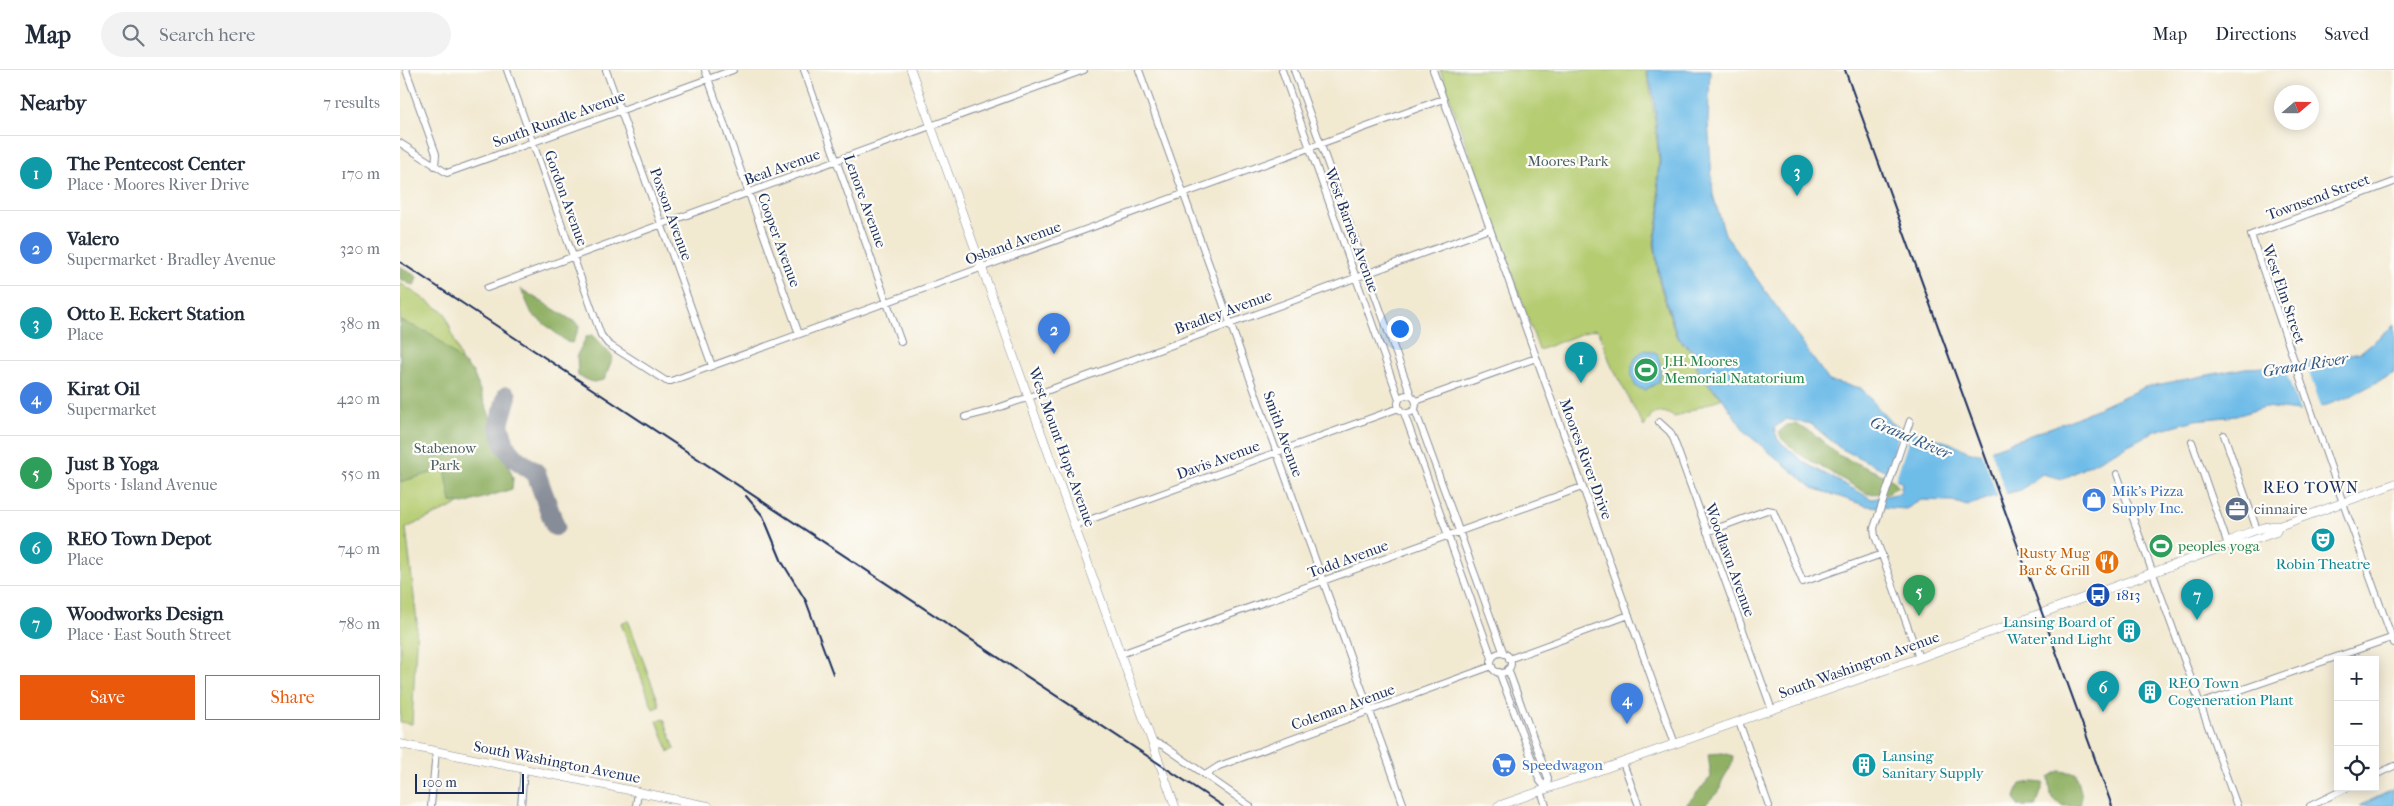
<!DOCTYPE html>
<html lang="en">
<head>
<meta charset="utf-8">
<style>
  :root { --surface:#fff; --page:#f2f2f3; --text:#1f2937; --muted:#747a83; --line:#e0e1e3; --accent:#ea580c }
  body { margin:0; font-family:"IM FELL French Canon",serif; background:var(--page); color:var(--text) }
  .controls { position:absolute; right:15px; bottom:15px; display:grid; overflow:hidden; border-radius:0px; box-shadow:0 2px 12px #0003 }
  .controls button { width:45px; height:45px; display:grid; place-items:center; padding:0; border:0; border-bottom:1px solid var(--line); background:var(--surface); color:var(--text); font:25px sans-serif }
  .compass { position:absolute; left:1874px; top:15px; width:45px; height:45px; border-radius:50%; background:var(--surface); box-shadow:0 2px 12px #0003; rotate:70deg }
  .scale { position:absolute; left:15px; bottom:12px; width:109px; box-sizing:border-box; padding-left:5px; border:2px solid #1b2f5e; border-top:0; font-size:14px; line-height:18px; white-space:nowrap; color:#1b2f5e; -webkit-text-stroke:4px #fdfcf7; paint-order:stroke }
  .you { position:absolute; left:999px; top:258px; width:18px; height:18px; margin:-12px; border:4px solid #fff; border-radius:50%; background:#1a73e8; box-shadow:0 0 0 8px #1a73e833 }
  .badge { display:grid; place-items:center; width:32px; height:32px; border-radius:50%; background:var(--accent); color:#fff; font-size:16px; font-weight:700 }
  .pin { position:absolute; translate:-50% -41px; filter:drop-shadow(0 1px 2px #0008) }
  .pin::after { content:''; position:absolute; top:26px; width:18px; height:15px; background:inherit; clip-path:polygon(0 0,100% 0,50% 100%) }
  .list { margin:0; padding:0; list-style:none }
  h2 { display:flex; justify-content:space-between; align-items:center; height:65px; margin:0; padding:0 20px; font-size:21px }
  h2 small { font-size:16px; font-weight:400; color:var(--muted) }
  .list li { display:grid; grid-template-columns:32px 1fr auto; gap:15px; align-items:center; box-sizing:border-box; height:75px; padding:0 20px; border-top:1px solid var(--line) }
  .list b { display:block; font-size:19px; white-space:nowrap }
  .list p { margin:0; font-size:16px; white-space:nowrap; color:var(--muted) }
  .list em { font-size:16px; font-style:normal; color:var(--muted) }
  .actions { display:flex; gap:10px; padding:15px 20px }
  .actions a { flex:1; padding:11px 0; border:1px solid var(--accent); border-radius:0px; text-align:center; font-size:18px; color:var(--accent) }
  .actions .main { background:var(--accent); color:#fff }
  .icon { flex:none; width:28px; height:28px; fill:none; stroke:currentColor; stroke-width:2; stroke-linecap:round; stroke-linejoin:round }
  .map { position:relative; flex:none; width:1994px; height:736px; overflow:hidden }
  header { display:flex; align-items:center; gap:30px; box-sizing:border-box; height:70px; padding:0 25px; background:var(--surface); border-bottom:1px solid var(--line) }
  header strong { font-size:24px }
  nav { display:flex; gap:28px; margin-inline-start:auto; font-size:18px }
  .search { width:350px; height:45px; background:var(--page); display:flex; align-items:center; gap:12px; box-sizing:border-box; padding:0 18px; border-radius:28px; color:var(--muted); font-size:19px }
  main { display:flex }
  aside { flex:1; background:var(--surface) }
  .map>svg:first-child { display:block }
  .green { fill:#b5cc71; stroke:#687e68 }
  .forest { fill:#90b063; stroke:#567060 }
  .water { fill:#6ebce8; stroke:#4476a3; fill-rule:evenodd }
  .pier { fill:#f2e9d1 }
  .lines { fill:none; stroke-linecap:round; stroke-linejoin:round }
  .taxiway { stroke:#868c98; stroke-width:20 }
  .minor-casing { stroke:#868c98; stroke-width:8 }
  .tertiary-casing { stroke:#868c98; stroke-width:9 }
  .minor { stroke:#fff; stroke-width:6 }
  .tertiary { stroke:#fff; stroke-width:8 }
  .rail { stroke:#1b2f5e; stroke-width:2 }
  .labels { text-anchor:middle; stroke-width:4.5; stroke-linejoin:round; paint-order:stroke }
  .street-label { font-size:15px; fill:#1b2f5e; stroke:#fdfcf7 }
  .park-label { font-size:15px; fill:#495e64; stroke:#fdfcf7 }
  .leisure-label { font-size:15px; fill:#27864d; stroke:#fdfcf7; text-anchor:start }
  .shop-label { font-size:15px; fill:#366cbe; stroke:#fdfcf7; text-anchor:start }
  .service-label { font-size:15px; fill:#4e5e75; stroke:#fdfcf7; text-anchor:start }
  .food-label { font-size:15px; fill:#c56008; stroke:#fdfcf7; text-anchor:end }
  .culture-label { font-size:15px; fill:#0d838f; stroke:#fdfcf7; text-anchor:start }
  .transit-label { font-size:15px; fill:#164399; stroke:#fdfcf7; text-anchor:start }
  .water-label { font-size:16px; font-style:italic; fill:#345987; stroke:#fdfcf7 }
  .neighbourhood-label { font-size:16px; letter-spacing:1px; fill:#1b2f5e; stroke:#fdfcf7 }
</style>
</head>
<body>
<header>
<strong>Map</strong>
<div class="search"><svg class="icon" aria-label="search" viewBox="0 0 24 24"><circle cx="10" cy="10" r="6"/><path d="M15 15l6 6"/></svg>Search here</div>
<nav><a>Map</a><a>Directions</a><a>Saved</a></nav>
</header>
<main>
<aside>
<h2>Nearby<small>7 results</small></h2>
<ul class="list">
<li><span class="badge" style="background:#0f9aa8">1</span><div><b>The Pentecost Center</b><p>Place · Moores River Drive</p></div><em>170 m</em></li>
<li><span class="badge" style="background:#3f7fe0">2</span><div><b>Valero</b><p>Supermarket · Bradley Avenue</p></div><em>320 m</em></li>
<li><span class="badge" style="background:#0f9aa8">3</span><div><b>Otto E. Eckert Station</b><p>Place</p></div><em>380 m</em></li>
<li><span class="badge" style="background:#3f7fe0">4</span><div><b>Kirat Oil</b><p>Supermarket</p></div><em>420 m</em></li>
<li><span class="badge" style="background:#2e9e5b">5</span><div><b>Just B Yoga</b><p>Sports · Island Avenue</p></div><em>550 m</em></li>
<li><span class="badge" style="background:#0f9aa8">6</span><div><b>REO Town Depot</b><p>Place</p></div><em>740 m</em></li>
<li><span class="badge" style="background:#0f9aa8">7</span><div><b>Woodworks Design</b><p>Place · East South Street</p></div><em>780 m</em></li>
</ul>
<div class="actions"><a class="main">Save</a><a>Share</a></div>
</aside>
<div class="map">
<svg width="1994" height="736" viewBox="0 0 1994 736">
  <rect width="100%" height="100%" fill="#fdfcf7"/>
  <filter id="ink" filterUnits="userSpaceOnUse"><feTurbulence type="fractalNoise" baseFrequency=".02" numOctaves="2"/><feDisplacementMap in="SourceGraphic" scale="10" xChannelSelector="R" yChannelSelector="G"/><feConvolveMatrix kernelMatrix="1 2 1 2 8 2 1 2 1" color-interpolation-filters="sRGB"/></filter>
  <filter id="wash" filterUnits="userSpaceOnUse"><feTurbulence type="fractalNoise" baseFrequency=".0096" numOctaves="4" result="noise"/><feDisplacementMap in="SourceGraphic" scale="20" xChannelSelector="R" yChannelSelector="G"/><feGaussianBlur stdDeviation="1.12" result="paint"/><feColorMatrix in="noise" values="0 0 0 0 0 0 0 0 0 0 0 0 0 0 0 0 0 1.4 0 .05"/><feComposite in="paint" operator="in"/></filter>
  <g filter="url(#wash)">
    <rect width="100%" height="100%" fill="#f2e9d1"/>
    <!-- green -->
    <path class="green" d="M 1040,0 L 1246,0 L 1252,28 L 1259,91 L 1257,109 L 1260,138 L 1254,172 L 1259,212 L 1276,266 L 1293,283 L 1299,306 L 1322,328 L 1275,347 L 1264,342 L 1252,344 L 1244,357 L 1211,295 L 1199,261 L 1194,259 L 1139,280 Z
      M 0,213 L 45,243 L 103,414 L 6,458 L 17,552 L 12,654 L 0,652 Z
      M 228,550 L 260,636 L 253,639 L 221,553 Z
      M 264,649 L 275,679 L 269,682 L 257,651 Z"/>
    <!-- forest -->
    <path class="forest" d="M 0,196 L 17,207 L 14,216 L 0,209 Z
      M 121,219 L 178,254 L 179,258 L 172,273 L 167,272 L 132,244 Z
      M 0,250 L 33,265 L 73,302 L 113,408 L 112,419 L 64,434 L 51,432 L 45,399 L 0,412 Z
      M 192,265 L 213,287 L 204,310 L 193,312 L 178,306 L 177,285 L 187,266 Z
      M 1395,354 L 1413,363 L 1438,385 L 1483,405 L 1494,411 L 1498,417 L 1487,423 L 1468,424 L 1399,384 L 1382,369 L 1379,362 L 1387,355 Z
      M 1322,683 L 1333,686 C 1333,700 1320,707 1320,720 L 1304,736 L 1285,736 L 1311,707 L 1308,684 Z
      M 1659,701 L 1676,703 L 1682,726 L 1680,736 L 1661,736 L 1651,726 L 1649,707 Z
      M 1633,712 L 1644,713 L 1636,736 L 1618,736 L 1615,727 L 1620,714 Z"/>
    <!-- water -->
    <path class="water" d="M 1247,0 L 1310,0 L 1308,51 L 1313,125 L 1325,164 L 1429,311 L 1461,318 L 1491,353 L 1503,359 L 1553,374 L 1567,381 L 1579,384 L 1671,350 L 1745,317 L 1845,298 L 1885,296 L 1961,282 L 1994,255 L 1994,303 L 1949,327 L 1907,342 L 1865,337 L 1836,346 L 1795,350 L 1755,361 L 1663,409 L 1642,404 L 1621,420 L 1592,427 L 1567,436 L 1552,431 L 1521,430 L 1506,439 L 1467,436 L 1413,418 L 1346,363 L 1320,325 L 1300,305 L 1294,282 L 1277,266 L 1260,211 L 1255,173 L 1261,139 L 1258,109 L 1260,91 L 1254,28 ZM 1386,349 L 1411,354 L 1440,378 L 1484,400 L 1502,413 L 1500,423 L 1472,429 L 1442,413 L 1405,393 L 1378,370 L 1374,358 Z
      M 1245,280 L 1257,283 L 1261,297 L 1259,312 L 1245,320 L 1236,317 C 1228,303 1231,287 1245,280 Z
      M 1994,719 L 1994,736 L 1959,736 Z"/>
    <!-- pier -->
    <path class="pier" d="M 1904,289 L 1922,339 L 1907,345 L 1901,344 L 1883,293 Z
      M 1502,356 L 1512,360 L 1495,411 L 1486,404 Z
      M 1590,377 L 1607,426 L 1598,428 L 1581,380 Z"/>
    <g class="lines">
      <!-- taxiway -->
      <path class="taxiway" d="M 107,326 L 99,354 L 105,376 L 116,389 L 136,403 L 155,456"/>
    </g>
  </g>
  <g filter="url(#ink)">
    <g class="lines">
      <defs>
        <path id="minor" d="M 6,0 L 36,84 L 35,96
          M 107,0 L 201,265 L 208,274 L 266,311 L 271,311 L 1043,29
          M 206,0 L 312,296
          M 305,0 L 399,264
          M 404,0 L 501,272
          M 739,0 L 1004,736
          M 882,0 L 999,329
          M 894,0 L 1011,325
          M 1033,0 L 1275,674
          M 0,73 L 47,103 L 333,0
          M 1994,112 L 1851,165 L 1943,433 L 1994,573
          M 87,218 L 684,0
          M998 334a9 9 0 1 1 18 0a9 9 0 1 1-18 0Z
          M 1016,331 L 1136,288
          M 1015,340 L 1104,584
          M 1004,343 L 1092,588
          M 565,347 L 589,341 L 638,324 L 1089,159
          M 1510,351 L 1474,458 L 1475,466 L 1519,588
          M 1259,352 L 1270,362 L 1274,370 L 1372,640
          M 1824,365 L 1857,460
          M 1792,372 L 1828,475
          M 1717,404 L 1837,736
          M 675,455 L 999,338
          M 1307,462 L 1367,440 L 1373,441 L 1403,512 L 1482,484
          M1091 593a10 10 0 1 1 20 0a10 10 0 1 1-20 0Z
          M 721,584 L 1182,417
          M 1109,589 L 1229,545
          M 1108,599 L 1148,708 L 1147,719
          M 1099,602 L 1140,711 L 1147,719
          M 1800,634 L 1994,567
          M 1339,652 L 1369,736
          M 753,672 L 764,676 L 850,736
          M 1223,693 L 1239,736
          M 805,705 L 819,696 L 1092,596
          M 1975,705 L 1994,696
          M 1141,721 L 1146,736
          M 31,736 L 36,681
          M 121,736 L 124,699
          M 236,736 L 238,722
          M 1910,736 L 1949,717"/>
        <path id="tertiary" d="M 511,0 L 775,736
          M 1879,456 C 1872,453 1831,467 1828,475 L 1834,477 L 1876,462 L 1879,456 L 1994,414
          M 0,674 L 308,736
          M 1098,736 L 1519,588 L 1828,475"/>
      </defs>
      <!-- minor casing -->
      <use href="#minor" class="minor-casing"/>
      <!-- tertiary casing -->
      <use href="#tertiary" class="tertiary-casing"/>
      <!-- minor -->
      <use href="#minor" class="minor"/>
      <!-- tertiary -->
      <use href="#tertiary" class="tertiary"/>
      <!-- rail -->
      <path class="rail" d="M 1445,0 L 1712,736
        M 0,192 L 823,736
        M 346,426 L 363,446 L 382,492 L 406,531 L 433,604"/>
    </g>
  </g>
  <!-- icons -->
  <defs>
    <symbol id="stadium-disc" viewBox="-11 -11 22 22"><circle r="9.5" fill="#2e9e5b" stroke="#fdfcf7"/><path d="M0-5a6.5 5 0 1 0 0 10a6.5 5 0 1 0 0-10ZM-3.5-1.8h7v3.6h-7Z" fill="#fff"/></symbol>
    <symbol id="shop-disc" viewBox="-11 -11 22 22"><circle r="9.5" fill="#3f7fe0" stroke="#fdfcf7"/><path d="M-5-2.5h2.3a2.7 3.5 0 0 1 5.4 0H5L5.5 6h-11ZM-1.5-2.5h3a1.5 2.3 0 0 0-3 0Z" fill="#fff"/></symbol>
    <symbol id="office-disc" viewBox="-11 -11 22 22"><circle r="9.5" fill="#5c6f8a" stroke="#fdfcf7"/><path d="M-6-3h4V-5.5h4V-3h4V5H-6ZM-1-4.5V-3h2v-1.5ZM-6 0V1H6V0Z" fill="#fff"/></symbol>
    <symbol id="theatre-disc" viewBox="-11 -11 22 22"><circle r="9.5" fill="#0f9aa8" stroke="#fdfcf7"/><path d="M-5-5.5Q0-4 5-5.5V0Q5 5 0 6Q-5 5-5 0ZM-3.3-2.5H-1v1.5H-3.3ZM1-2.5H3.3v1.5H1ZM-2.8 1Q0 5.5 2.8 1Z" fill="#fff"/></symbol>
    <symbol id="restaurant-disc" viewBox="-11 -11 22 22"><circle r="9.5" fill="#e8710a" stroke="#fdfcf7"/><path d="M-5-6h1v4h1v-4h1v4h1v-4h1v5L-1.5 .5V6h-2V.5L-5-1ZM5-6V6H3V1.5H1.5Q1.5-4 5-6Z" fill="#fff"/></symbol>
    <symbol id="bus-disc" viewBox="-11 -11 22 22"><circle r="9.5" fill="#1a4fb4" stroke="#fdfcf7"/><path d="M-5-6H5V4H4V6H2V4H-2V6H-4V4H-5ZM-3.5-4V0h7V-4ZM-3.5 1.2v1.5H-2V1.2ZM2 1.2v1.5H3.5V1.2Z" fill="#fff"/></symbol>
    <symbol id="building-disc" viewBox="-11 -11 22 22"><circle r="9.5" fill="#0f9aa8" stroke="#fdfcf7"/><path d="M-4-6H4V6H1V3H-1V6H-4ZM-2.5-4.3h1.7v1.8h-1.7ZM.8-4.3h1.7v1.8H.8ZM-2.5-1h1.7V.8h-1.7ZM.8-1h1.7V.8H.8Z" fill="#fff"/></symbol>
    <symbol id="supermarket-disc" viewBox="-11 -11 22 22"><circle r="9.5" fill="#3f7fe0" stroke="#fdfcf7"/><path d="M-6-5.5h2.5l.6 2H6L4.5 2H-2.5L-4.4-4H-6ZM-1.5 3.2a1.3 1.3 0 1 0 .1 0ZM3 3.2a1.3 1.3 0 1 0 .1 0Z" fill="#fff"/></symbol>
  </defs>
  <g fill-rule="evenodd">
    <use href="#stadium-disc" x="1232" y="286" width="28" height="28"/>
    <use href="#shop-disc" x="1680" y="416" width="28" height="28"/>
    <use href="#office-disc" x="1823" y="425" width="28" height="28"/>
    <use href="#theatre-disc" x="1909" y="456" width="28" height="28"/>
    <use href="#stadium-disc" x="1747" y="462" width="28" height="28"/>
    <use href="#restaurant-disc" x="1693" y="478" width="28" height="28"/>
    <use href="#bus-disc" x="1684" y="511" width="28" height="28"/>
    <use href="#building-disc" x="1715" y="547" width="28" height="28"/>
    <use href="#building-disc" x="1736" y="608" width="28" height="28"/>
    <use href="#supermarket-disc" x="1090" y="681" width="28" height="28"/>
    <use href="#building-disc" x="1450" y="681" width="28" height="28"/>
  </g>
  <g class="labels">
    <!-- street labels -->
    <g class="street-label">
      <text transform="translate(159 49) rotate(-20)" y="5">South Rundle Avenue</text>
      <text transform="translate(382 97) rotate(-20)" y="5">Beal Avenue</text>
      <text transform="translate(1918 127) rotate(-20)" y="5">Townsend Street</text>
      <text transform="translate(166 128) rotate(70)" y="5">Gordon Avenue</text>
      <text transform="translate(465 131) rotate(70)" y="5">Lenore Avenue</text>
      <text transform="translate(271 144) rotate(70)" y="5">Poxson Avenue</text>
      <text transform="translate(952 160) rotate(70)" y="5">West Barnes Avenue</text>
      <text transform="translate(379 170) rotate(70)" y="5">Cooper Avenue</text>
      <text transform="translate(613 173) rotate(-20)" y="5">Osband Avenue</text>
      <text transform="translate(1884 224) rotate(71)" y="5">West Elm Street</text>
      <text transform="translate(823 242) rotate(-20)" y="5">Bradley Avenue</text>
      <text transform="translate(883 364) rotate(70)" y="5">Smith Avenue</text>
      <text transform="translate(662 377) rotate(70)" y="5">West Mount Hope Avenue</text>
      <text transform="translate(1186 389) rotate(70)" y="5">Moores River Drive</text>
      <text transform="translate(818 390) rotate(-20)" y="5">Davis Avenue</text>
      <text transform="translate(948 489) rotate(-20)" y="5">Todd Avenue</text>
      <text transform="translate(1330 490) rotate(70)" y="5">Woodlawn Avenue</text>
      <text transform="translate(1459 595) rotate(-20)" y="5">South Washington Avenue</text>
      <text transform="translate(943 637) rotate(-20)" y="5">Coleman Avenue</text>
      <text transform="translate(157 692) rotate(11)" y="5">South Washington Avenue</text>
    </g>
    <!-- park labels -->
    <g class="park-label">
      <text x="1168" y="96">Moores Park</text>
      <text x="45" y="383">Stabenow<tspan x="45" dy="17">Park</tspan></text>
    </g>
    <!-- leisure labels -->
    <g class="leisure-label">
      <text x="1264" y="296">J.H. Moores<tspan x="1264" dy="17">Memorial Natatorium</tspan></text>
      <text x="1778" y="481">peoples yoga</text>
    </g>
    <!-- shop labels -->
    <g class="shop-label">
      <text x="1712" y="426">Mik's Pizza<tspan x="1712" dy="17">Supply Inc.</tspan></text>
      <text x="1122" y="700">Speedwagon</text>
    </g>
    <!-- service labels -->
    <g class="service-label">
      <text x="1854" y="444">cinnaire</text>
    </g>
    <!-- food labels -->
    <g class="food-label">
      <text x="1690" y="488">Rusty Mug<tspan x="1690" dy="17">Bar &amp; Grill</tspan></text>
    </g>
    <!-- culture labels -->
    <g class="culture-label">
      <text x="1923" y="499" text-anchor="middle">Robin Theatre</text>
      <text x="1712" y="557" text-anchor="end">Lansing Board of<tspan x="1712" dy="17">Water and Light</tspan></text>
      <text x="1768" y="618">REO Town<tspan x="1768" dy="17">Cogeneration Plant</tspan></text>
      <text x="1482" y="691">Lansing<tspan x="1482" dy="17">Sanitary Supply</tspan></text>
    </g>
    <!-- transit labels -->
    <g class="transit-label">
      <text x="1716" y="530">1813</text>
    </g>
    <!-- water labels -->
    <g class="water-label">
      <text transform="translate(1905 294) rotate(-9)" y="6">Grand River</text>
      <text transform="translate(1511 367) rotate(23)" y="6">Grand River</text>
    </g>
    <!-- neighbourhood labels -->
    <g class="neighbourhood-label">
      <text x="1911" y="423">REO TOWN</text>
    </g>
  </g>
</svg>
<div class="controls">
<button>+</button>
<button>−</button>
<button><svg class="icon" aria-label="locate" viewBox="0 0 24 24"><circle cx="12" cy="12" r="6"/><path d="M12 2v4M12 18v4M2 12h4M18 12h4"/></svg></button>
</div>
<svg class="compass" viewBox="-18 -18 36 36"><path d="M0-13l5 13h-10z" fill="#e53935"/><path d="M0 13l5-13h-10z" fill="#747a83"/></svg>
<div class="scale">100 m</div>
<div class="you"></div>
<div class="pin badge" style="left:1181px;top:313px;background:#0f9aa8">1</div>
<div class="pin badge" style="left:654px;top:284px;background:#3f7fe0">2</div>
<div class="pin badge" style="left:1397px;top:126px;background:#0f9aa8">3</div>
<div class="pin badge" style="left:1227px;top:654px;background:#3f7fe0">4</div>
<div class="pin badge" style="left:1519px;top:546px;background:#2e9e5b">5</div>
<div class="pin badge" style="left:1703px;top:642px;background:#0f9aa8">6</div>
<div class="pin badge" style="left:1797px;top:550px;background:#0f9aa8">7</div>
</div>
</main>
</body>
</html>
